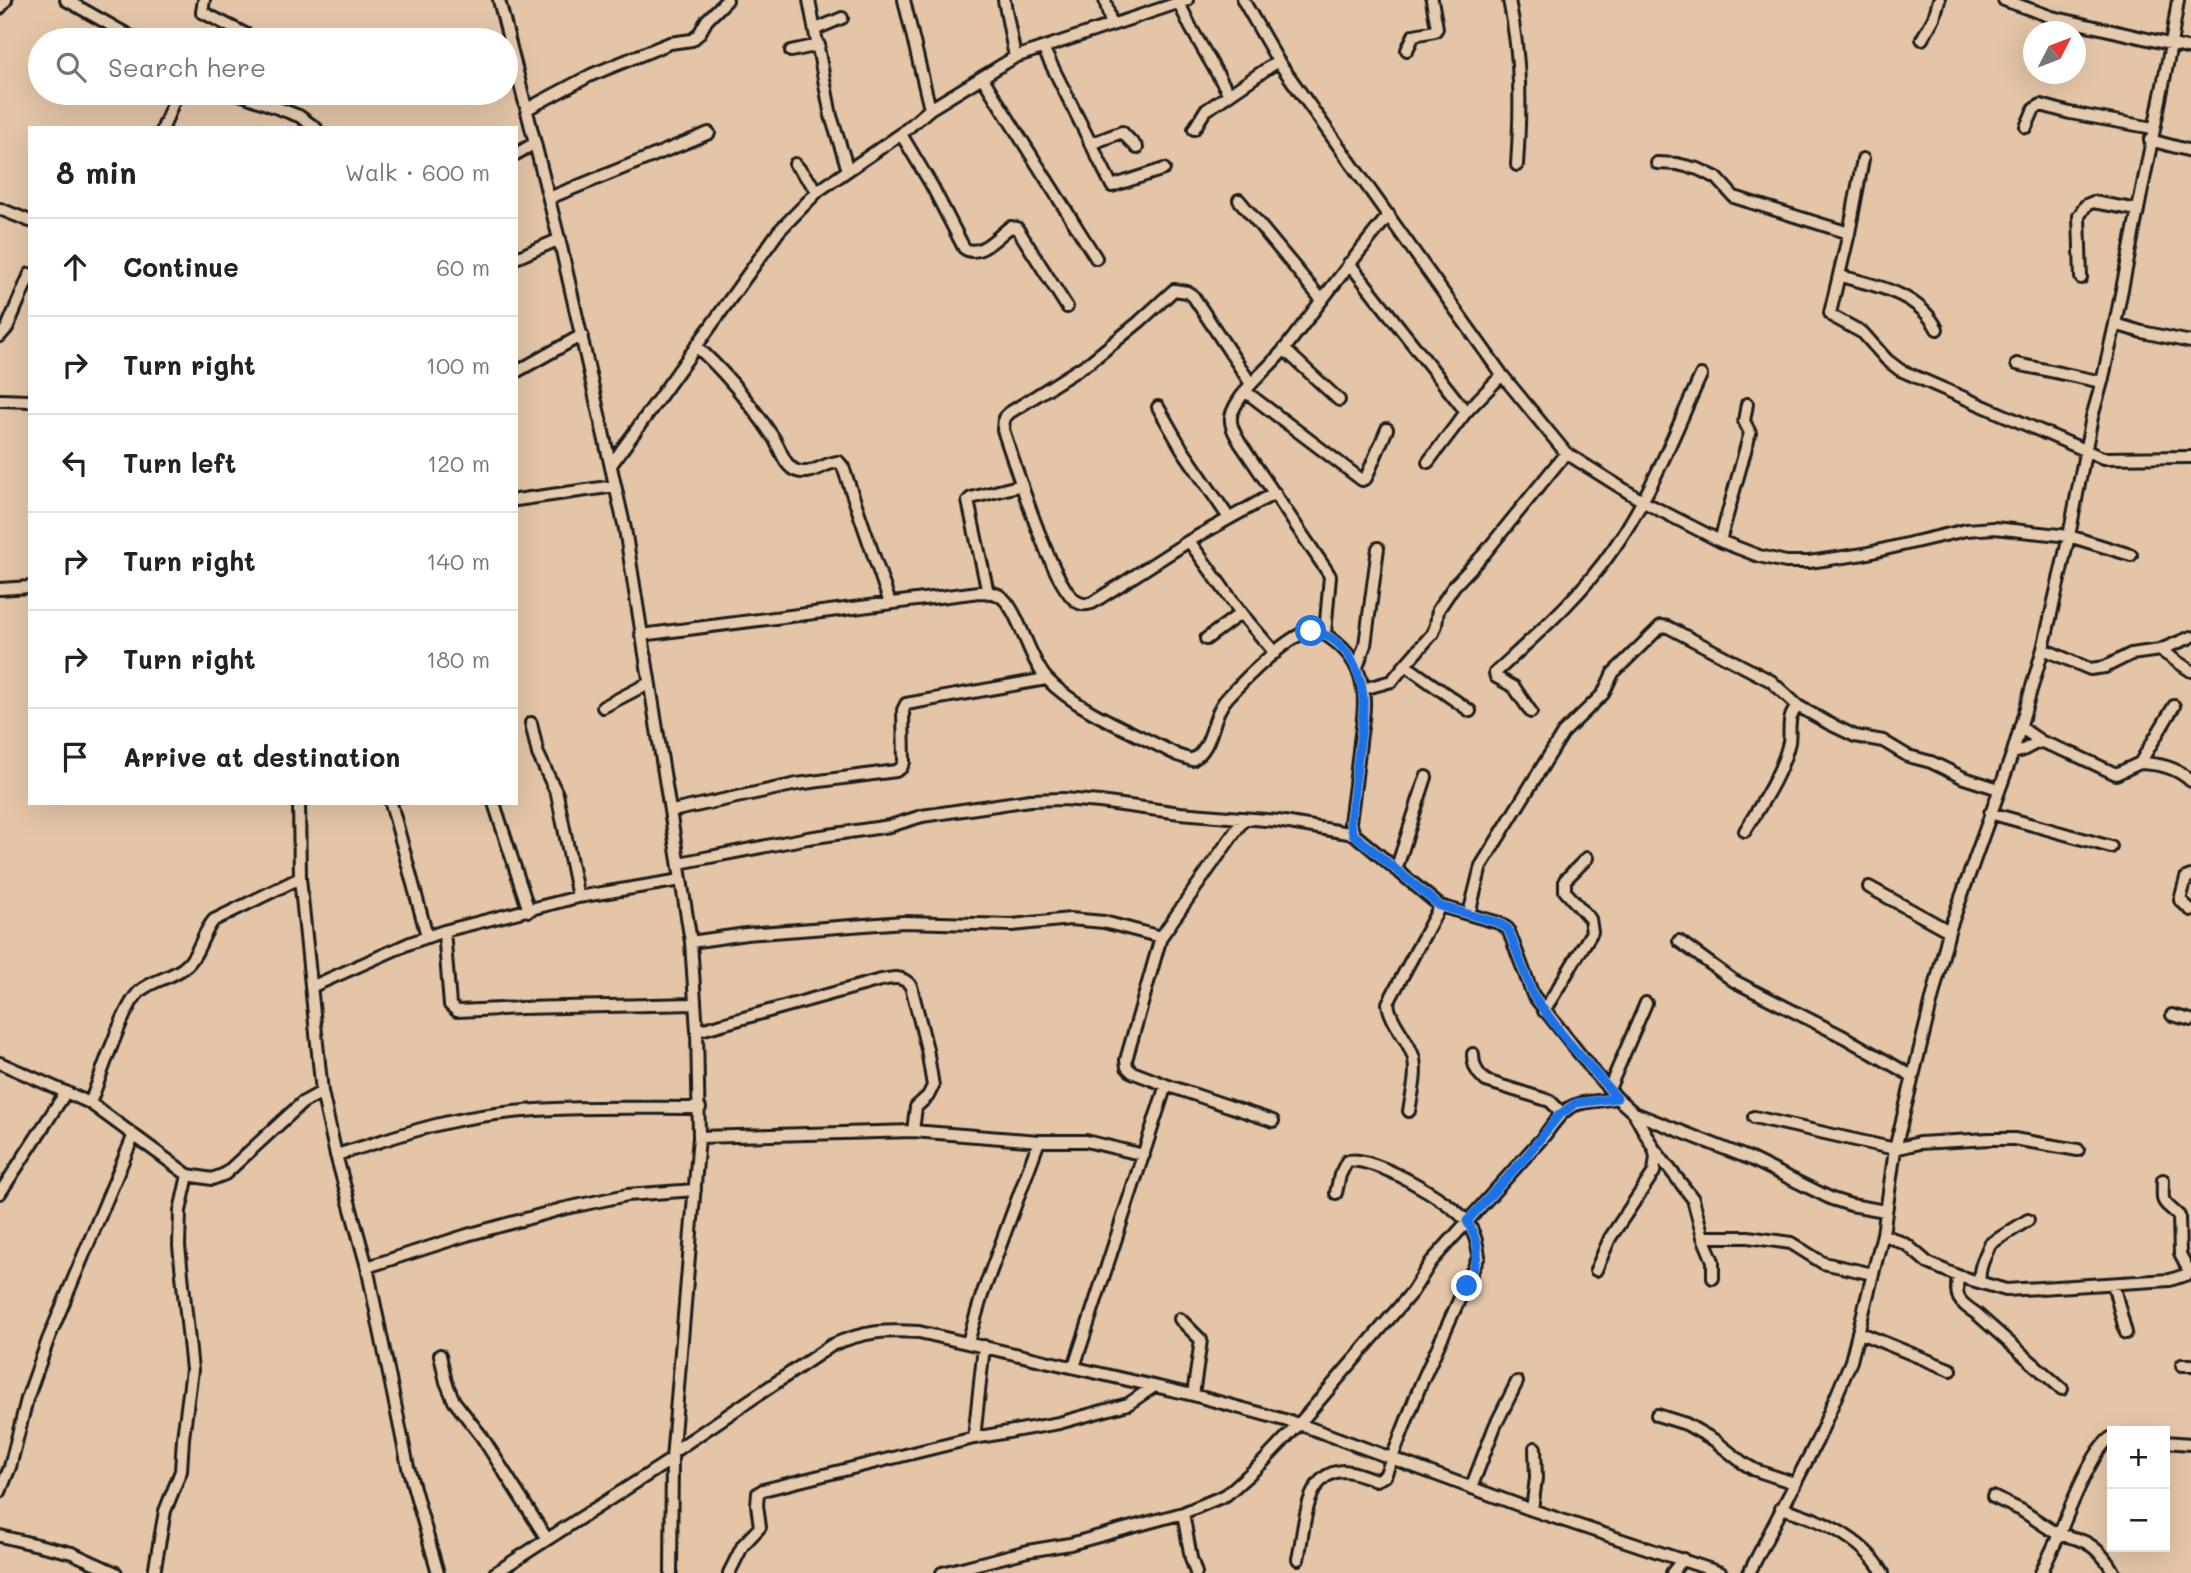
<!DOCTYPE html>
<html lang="en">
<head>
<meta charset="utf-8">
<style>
  :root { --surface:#fff; --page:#f6f6f6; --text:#222; --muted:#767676; --line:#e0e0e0 }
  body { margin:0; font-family:Mali,sans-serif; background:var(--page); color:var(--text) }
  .controls { position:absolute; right:21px; bottom:21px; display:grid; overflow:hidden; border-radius:0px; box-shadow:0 7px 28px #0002 }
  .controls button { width:63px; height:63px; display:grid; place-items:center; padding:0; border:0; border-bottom:2px solid var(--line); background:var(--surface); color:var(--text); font:35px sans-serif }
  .compass { position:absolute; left:2023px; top:21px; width:63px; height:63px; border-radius:50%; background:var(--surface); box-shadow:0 7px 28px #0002; rotate:48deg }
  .stop { position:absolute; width:21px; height:21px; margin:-16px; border:5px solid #1a73e8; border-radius:50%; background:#fff }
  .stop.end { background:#1a73e8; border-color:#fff; box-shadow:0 2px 7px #0008 }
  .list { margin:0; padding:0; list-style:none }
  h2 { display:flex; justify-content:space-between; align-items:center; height:91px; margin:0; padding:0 28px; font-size:30px }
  h2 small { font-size:23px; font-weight:400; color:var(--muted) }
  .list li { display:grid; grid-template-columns:46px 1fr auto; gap:21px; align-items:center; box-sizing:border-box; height:98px; padding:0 28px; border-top:2px solid var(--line) }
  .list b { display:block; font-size:26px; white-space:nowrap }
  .list em { font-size:23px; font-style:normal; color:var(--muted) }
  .icon { flex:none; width:38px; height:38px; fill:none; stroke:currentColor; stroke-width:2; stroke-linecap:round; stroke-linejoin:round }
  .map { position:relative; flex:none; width:2191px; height:1573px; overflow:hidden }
  .search { position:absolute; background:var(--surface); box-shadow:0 7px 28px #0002; left:28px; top:28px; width:490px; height:77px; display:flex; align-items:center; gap:18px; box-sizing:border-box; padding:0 24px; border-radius:38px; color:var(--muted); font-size:26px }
  .panel { position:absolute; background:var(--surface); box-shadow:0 7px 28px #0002; left:28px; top:126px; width:490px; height:679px; border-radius:0px }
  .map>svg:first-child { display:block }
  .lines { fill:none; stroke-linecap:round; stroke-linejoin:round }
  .minor-casing { stroke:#1c1c1c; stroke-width:16 }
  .minor { stroke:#e6caad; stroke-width:10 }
  .route { stroke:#1a73e8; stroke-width:9 }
</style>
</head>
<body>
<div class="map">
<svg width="2191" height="1573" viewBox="0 0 2191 1573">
  <rect width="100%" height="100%" fill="#e4c5a7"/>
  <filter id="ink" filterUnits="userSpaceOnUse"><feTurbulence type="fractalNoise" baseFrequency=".0143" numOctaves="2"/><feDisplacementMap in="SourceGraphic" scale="14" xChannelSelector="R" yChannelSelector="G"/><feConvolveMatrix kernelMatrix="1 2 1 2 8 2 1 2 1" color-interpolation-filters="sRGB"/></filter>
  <g filter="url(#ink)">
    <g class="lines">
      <defs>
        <path id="minor" d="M 66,0 L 137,40
          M 204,0 L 202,12 L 257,40
          M 499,0 L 562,251 L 625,529 L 691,942 L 697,1031 L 699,1137 L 672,1459 L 671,1573
          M 809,0 L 831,116 L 848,170
          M 904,0 L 930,109
          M 1004,0 L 1015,57
          M 1105,0 L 1111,24
          M 1243,0 L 1278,61 L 1502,375 L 1566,453 L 1644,502 L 1720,541 L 1759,556 L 1786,562 L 1809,562 L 1864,554 L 1966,530 L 1994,528 L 2069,536 L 2131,555
          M 1509,0 C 1521,58 1521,106 1517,165
          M 2004,0 L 2052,17 L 2191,49
          M 1179,3 L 1191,28 L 1229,94
          M 0,8 L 6,0
          M 816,29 L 842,18
          M 1922,39 L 1934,18 L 1939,0
          M 1043,48 L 1112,186 L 1164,169
          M 1407,50 L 1414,35 L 1435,31 L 1437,28 L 1432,0
          M 791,51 L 819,45
          M 982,77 L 1096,258
          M 237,93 L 299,116 L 316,128
          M 527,109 L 591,75 L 670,43 L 692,40 L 699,34 L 707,20 L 727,0
          M 2026,127 L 2034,109 L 2041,105 L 2070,113 L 2153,128
          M 163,128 L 177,93
          M 1194,129 L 1205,111 L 1278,61
          M 901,134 L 932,186 L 964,248 C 979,259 998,236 1010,227 L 1017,228 L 1067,307
          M 2150,140 L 2191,151
          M 1090,144 L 1122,132 L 1137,148
          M 516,154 L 535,143
          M 1863,159 L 1849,233 L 1830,313 L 1832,316 L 1863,333 L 1887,360 L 1900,370 L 2103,458 L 2191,457
          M 1657,163 L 1677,164 L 1698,169 L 1717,178 L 1734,197 L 1849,233
          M 795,164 L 818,191
          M 549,198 L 709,133
          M 1239,200 L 1321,299
          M 0,209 L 30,221
          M 516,258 L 560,239
          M 1349,263 L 1466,412
          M 1840,276 C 1874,285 1919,293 1937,329
          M 2081,278 L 2079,216 L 2086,205 L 2093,202 L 2138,210
          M 2115,324 L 2142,332 L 2191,342
          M 0,336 L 7,328 L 30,274
          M 696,346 C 725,372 751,404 773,437 C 780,447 784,467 797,471 C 811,476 825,462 839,462 L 843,467 L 890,603
          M 1284,349 L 1339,400
          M 2017,364 L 2102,382
          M 516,372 L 582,335
          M 1251,384 L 1193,296 L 1187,292 L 1174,290 L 1139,322 L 1090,362 L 1009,413 L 1004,418 L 1003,430 C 1015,464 1051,583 1076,601 C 1081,605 1086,605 1092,603 L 1189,541 L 1275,493
          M 1246,392 L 1362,480 L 1366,478 L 1387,429
          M 0,400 L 30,401
          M 1158,407 L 1182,449 L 1229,518
          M 1428,462 L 1466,412 L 1502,375
          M 611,465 L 779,231 L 818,191 L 901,134 L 930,109 L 1015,57 L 1187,0
          M 516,500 L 615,486
          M 1189,541 L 1241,613 L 1275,653
          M 1720,541 L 1750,433 L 1744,421 L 1747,404
          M 0,589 L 30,587
          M 988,593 L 968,501 L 971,498 L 1022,485
          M 1325,633 L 1330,576 L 1327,571 L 1240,443 C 1235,434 1228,423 1232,413 C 1243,386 1269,369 1286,347 C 1320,303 1353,258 1389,215
          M 641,635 L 979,592 C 986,592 994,592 1000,596 C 1018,607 1029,660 1047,679 C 1077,711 1138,734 1177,755 L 1192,760 C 1215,747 1210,716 1228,697 C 1243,681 1289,634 1310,631 C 1321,629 1329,637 1338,644 C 1351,655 1360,671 1363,689 C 1366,706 1362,725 1360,742 C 1357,769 1354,795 1350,822 L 1354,834 L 1440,906 L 1499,923 L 1508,929 L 1533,995 L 1594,1072 L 1617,1098 L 1634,1113 L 1751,1159 L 1832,1199 L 1851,1205 L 1885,1211
          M 1206,639 L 1241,613
          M 2043,649 L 2090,669 L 2105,667 L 2131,654 L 2160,650 L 2191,637
          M 2160,650 L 2191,671
          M 1405,665 L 1470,711
          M 1357,667 L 1365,645 L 1378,548
          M 1363,689 L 1392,681 L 1405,665 L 1433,633 L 1436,625 L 1438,610 L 1454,586 L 1484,554 L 1566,453
          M 603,707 L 649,683
          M 1531,712 L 1514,687 L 1496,677 L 1495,673 C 1537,634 1582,595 1614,548 C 1651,495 1674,434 1701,375
          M 531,723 L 538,754 L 557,794 L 578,897
          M 2020,727 L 2042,742 L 2073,754 L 2116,774 L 2140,763 L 2174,706
          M 2013,752 C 2025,753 2030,743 2042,742
          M 2140,763 C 2160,764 2176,767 2191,781
          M 299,803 L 300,878 L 322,1092 L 336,1155 L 367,1267 L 408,1467 L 438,1573
          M 391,803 L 427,936
          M 494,803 L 529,911
          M 672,811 L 797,784 L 896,771 L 901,768 L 904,762 L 903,710 L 906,704 L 1046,679
          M 1990,813 L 2111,847
          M 1244,819 L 1161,937 L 1126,1060 L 1127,1067 L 1132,1072 L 1166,1085 L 1273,1121
          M 1745,831 C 1761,804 1782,774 1789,742 C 1791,728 1786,718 1798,706
          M 679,863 L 808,838 L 890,826 L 922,816 L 1030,800 L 1063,799 L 1100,802 L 1180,813 L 1278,821 L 1354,834
          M 1396,870 L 1426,777
          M 2191,876 L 2186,878 L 2180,900 L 2191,910
          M 1869,887 L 1949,931
          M 1469,914 L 1481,866 L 1563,733 L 1603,694 L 1613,673 L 1661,626 L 1668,627 L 1771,681 L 1798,706 L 1828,723 L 1855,736 L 1883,741 L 1908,756 L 1931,762 L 1964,778 L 1999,789
          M 444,931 L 450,1005 L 457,1011 L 521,1008 L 695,1004
          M 1679,941 L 1734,981 L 1844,1037 L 1912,1076
          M 691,942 L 746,934 L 904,922 L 1012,925 L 1070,919 L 1104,922 L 1161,937
          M 311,987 L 410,943 L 444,931 L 578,897 L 681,880
          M 1544,1011 L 1592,932 L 1590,919 L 1565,891 L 1565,880 L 1587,858
          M 2172,1015 L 2191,1020
          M 697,1031 L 877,981 C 890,978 902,974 911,986 L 927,1049 L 933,1086 L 928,1096 L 916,1107 L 913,1131
          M 1473,1054 C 1473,1066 1477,1073 1486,1081 L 1550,1101 L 1558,1109 L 1559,1115
          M 0,1063 L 90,1103 L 188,1175 L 212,1179 L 225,1174 L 302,1103 L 322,1092
          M 1609,1089 L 1646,1003
          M 90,1103 C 100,1079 123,1006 140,991 C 154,979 174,978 187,965 C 200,953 202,933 214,920 L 300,878
          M 1409,1111 C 1412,1094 1417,1076 1414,1059 C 1409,1039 1390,1023 1388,1003 L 1440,906
          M 1754,1117 L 1895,1149 L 1919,1143 L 1990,1139 L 2014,1139 L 2078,1150
          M 699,1137 L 913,1131 L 1039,1141 L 1086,1141 L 1144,1155
          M 1655,1150 L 1693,1199 L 1703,1237 L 1713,1261 L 1713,1278
          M 336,1155 C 374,1144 411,1130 449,1122 C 531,1104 617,1108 700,1108
          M 2163,1180 C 2162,1207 2162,1199 2179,1216 L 2180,1254 L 2190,1273
          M 0,1193 L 66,1092
          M 1883,1234 L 1907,1245 L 1928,1263 L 1958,1276 L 2006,1290 L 2170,1280 L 2191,1273
          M 1703,1237 L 1748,1237 L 1791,1243 L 1823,1263 L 1873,1274
          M 367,1267 L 467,1235 L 562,1209 L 627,1195 L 695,1190
          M 1596,1270 L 1610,1238 L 1654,1172 L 1656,1157 L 1654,1149 L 1634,1113
          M 1958,1276 C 1955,1299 1958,1301 1977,1314 L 2062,1389
          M 1980,1282 C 1978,1268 1985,1257 1990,1244 L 2028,1220
          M 2113,1284 L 2126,1333
          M 1180,1319 L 1201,1340 L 1193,1395
          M 1858,1332 L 1951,1370
          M 968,1342 L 982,1295 L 1039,1141
          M 440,1355 L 446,1382 L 454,1401 L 482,1437 L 547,1539
          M 2182,1365 L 2191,1365
          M 1074,1367 L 1166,1085
          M 1657,1415 L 1686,1424 L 1714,1440 L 1743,1463 L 1755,1470 L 1794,1483
          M 974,1438 L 984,1346
          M 2165,1442 L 2191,1444
          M 673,1452 L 832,1345 C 865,1331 884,1330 919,1332 L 1193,1395 L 1299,1424 L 1532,1510 L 1721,1573
          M 1471,1488 L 1495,1426 L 1517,1382
          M 0,1492 L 10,1467 L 27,1399 L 48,1340 L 133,1137
          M 1993,1497 L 2021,1510 L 2059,1535 C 2068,1513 2093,1447 2112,1437
          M 1781,1508 C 1818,1518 1863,1538 1883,1573
          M 1532,1510 L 1536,1478 L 1535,1448
          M 1183,1513 L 1191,1558 L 1196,1573
          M 0,1536 L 72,1553 L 116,1573
          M 1298,1559 C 1305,1530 1303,1473 1343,1471 C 1354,1471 1366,1477 1376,1480 L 1385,1476 L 1420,1386 L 1479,1256 C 1477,1243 1475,1232 1466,1221 C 1451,1201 1372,1155 1347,1161 L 1340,1175 L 1336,1193
          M 154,1573 L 165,1511 L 181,1471 L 183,1438 L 192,1370 L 179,1246 L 180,1211 L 188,1175
          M 495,1573 L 672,1459
          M 729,1573 L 743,1545 L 760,1527 L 757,1505 L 758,1493 L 763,1490 L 974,1438 L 1059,1423 L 1128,1404 L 1153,1387
          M 942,1573 L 1028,1551 L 1070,1544 L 1183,1513 L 1226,1495 L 1263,1462 L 1299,1424 L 1412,1292 L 1431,1262 L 1545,1135 C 1572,1096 1575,1106 1617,1098
          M 1672,1573 L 1683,1559
          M 1749,1573 L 1818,1439 L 1851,1361 L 1883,1234 L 1895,1149 L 1949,931 L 2013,752 L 2043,649 L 2069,536 L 2092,417 L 2102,382 L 2115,324 L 2171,45 L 2178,0
          M 2041,1573 L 2059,1535 C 2086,1538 2101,1549 2114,1573"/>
      </defs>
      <!-- minor casing -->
      <use href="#minor" class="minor-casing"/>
      <!-- minor -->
      <use href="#minor" class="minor"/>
    </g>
  </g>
  <g class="lines" filter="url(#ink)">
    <!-- route -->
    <path class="route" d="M 1311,631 C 1326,633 1337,640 1347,653 C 1371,686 1363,718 1358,757 C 1356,778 1353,800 1350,822 L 1353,834 L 1440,906 L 1499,923 L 1508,929 L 1533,995 L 1564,1037 L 1617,1098 L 1576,1103 L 1559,1115 L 1524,1159 L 1467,1221 C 1483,1249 1478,1257 1467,1286"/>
  </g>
</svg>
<div class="controls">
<button>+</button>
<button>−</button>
</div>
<svg class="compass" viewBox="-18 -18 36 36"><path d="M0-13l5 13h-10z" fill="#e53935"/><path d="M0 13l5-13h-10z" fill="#767676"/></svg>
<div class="stop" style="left:1311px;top:631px"></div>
<div class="stop end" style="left:1467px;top:1286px"></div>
<div class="search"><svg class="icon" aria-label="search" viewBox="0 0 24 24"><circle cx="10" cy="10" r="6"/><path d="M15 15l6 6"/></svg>Search here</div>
<section class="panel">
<h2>8 min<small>Walk · 600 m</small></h2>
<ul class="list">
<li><svg class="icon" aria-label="ahead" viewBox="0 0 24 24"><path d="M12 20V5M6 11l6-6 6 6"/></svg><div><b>Continue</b></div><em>60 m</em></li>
<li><svg class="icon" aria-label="right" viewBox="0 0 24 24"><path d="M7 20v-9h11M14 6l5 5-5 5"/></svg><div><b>Turn right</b></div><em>100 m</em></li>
<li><svg class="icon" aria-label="left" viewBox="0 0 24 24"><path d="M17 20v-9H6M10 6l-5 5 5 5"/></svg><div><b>Turn left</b></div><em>120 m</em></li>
<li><svg class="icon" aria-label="right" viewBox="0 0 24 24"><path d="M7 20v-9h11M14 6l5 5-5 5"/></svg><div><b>Turn right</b></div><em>140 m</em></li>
<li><svg class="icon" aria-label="right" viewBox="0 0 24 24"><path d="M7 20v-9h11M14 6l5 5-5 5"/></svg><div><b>Turn right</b></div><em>180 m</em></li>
<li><svg class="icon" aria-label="arrive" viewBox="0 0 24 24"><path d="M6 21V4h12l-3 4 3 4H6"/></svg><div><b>Arrive at destination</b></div></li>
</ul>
</section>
</div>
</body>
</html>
